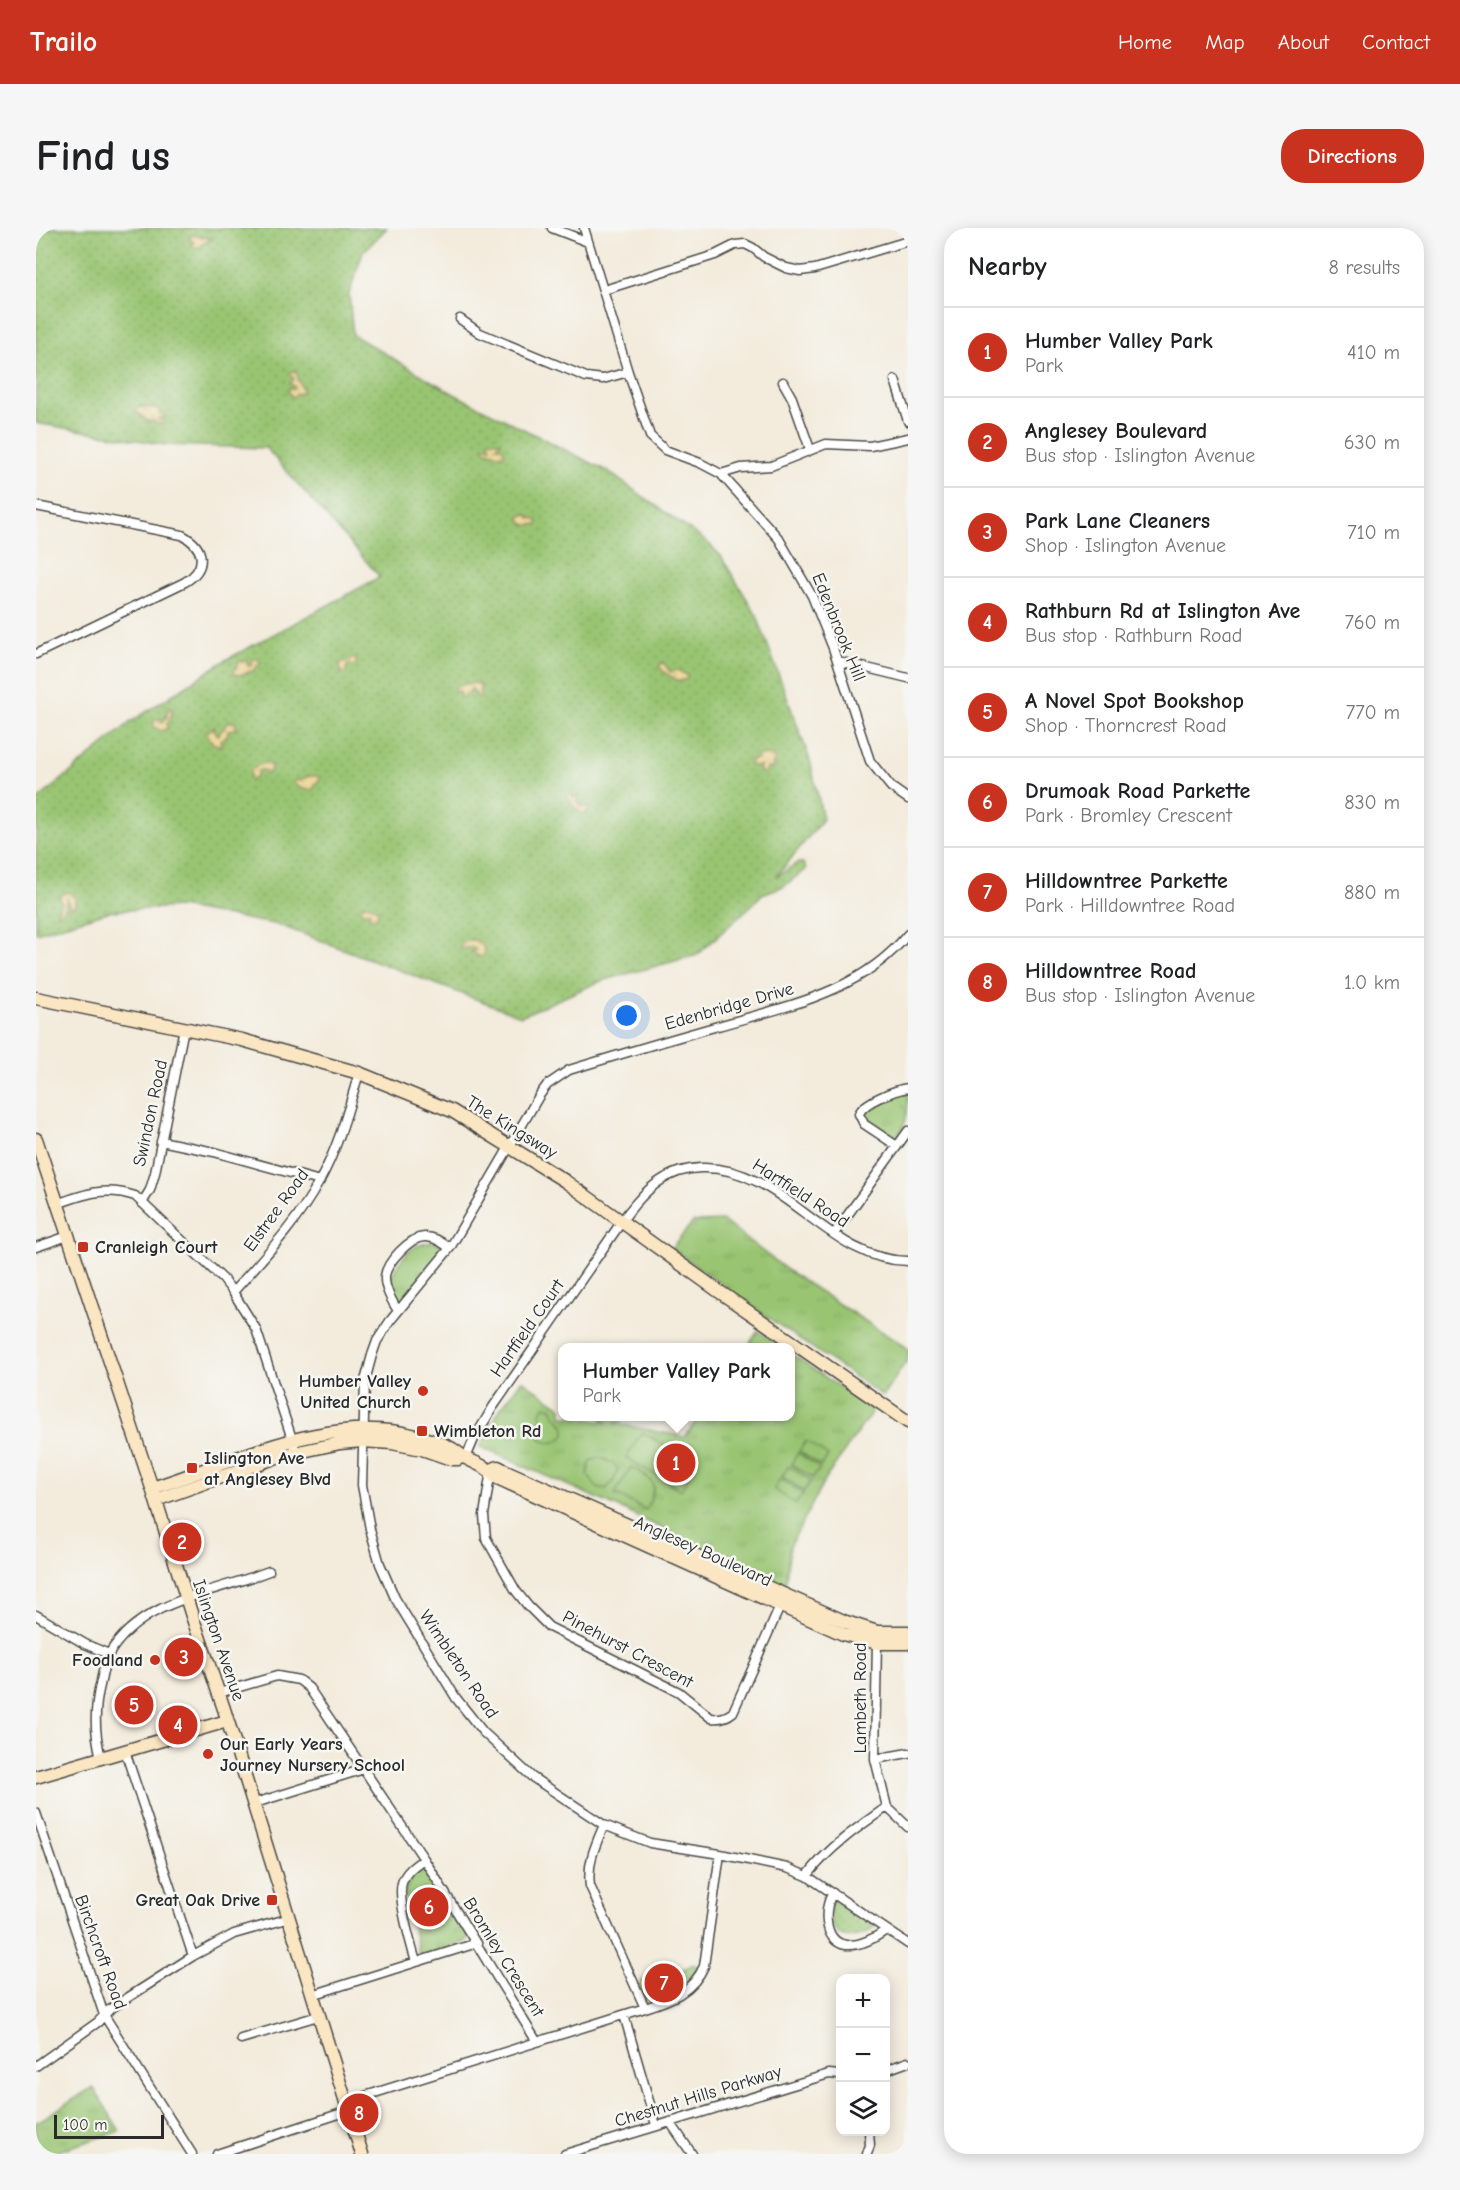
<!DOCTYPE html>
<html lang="en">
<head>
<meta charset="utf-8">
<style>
  :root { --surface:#fff; --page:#f6f6f6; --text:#202124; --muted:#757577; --line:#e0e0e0; --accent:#c8321e }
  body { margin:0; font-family:"Comic Neue",sans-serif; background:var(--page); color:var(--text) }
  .controls { position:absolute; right:18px; bottom:18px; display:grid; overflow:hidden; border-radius:12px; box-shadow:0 3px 15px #0003 }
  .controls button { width:54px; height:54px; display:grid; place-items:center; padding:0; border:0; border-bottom:2px solid var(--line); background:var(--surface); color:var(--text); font:30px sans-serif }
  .scale { position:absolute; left:18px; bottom:15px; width:110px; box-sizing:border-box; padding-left:6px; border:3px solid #2b2b2b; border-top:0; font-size:16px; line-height:21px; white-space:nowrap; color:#2b2b2b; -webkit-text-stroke:4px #f6f6f2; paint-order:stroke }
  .you { position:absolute; left:591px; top:788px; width:21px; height:21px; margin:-15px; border:4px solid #fff; border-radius:50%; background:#1a73e8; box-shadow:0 0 0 9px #1a73e833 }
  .badge { display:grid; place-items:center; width:39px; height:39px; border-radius:50%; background:var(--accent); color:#fff; font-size:20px; font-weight:700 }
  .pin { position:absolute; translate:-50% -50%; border:3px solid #fff; box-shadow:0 2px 6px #0006 }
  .popup { position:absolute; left:522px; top:1115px; width:237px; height:78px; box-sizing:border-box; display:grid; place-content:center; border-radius:12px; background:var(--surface); filter:drop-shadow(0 2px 4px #0005); font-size:20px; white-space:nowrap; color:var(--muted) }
  .popup b { font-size:22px; color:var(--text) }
  .popup::after { content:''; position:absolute; left:50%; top:100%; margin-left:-12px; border:12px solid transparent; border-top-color:var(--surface) }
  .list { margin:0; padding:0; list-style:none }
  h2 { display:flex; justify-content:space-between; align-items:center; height:78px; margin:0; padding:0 24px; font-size:26px }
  h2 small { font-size:20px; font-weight:400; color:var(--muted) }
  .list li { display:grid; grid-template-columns:39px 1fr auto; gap:18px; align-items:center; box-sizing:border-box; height:90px; padding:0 24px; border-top:2px solid var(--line) }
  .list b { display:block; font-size:22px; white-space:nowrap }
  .list p { margin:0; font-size:20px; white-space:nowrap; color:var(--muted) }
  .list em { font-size:20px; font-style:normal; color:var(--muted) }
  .icon { flex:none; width:33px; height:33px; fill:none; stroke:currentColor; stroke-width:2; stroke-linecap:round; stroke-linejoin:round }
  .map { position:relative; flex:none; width:872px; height:1926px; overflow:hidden; border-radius:24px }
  header { display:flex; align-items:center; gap:36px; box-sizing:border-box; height:84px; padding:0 30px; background:var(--accent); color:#fff }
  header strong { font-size:28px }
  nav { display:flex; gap:33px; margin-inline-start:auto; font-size:21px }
  .intro { display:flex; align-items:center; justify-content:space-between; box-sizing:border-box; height:144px; padding:0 36px }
  h1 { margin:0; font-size:42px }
  .button { padding:15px 27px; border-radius:24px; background:var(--accent); color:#fff; font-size:21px; font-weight:700 }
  main { display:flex; gap:36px; padding:0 36px }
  aside { flex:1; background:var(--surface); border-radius:24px; box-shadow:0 3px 15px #0003 }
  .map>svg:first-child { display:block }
  .grass { fill:url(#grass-dots); stroke:#62784e; stroke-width:1.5 }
  .sand { fill:url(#sand-dots); stroke:#8c8264; stroke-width:1.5 }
  .park { fill:url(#park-tufts); stroke:#62784e; stroke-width:1.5 }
  .pitch { fill:#99c572; stroke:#62784e; stroke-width:1.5 }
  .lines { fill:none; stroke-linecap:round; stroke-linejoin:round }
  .street-casing { stroke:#494845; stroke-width:11 }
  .secondary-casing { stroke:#494845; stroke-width:15 }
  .street { stroke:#fff; stroke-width:8 }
  .secondary { stroke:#fbe6c3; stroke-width:12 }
  .poi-dot { fill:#c8321e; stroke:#f6f6f2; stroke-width:2 }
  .labels { text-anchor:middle; stroke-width:5; stroke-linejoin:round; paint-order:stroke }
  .street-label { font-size:18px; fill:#2b2b2b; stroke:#f6f6f2 }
  .poi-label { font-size:18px; font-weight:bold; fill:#2b2b2b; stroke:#f6f6f2; text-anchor:start }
</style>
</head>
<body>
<header>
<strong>Trailo</strong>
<nav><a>Home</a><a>Map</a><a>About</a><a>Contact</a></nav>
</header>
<div class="intro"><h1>Find us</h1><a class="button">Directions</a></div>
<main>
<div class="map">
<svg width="872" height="1926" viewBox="0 0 872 1926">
  <defs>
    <pattern id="grass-dots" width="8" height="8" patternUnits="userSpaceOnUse" patternTransform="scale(1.5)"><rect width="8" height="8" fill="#99c572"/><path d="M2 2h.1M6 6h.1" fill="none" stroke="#84a963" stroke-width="1.8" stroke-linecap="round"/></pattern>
    <pattern id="sand-dots" width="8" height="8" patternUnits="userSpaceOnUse" patternTransform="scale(1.5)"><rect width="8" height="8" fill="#eeda9e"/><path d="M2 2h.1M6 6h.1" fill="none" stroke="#cb8" stroke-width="1.8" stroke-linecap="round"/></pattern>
    <pattern id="park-tufts" width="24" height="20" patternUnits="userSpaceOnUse" patternTransform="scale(1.5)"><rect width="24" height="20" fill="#99c572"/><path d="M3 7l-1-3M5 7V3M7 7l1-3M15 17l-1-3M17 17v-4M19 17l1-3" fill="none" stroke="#84a963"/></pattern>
  </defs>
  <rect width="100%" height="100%" fill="#f6f6f2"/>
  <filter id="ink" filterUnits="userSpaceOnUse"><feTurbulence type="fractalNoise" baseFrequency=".0167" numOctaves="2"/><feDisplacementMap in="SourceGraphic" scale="12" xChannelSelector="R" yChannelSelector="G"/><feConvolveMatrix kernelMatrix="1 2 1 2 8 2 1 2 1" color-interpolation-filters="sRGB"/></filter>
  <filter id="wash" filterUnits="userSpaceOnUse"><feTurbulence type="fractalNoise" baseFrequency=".008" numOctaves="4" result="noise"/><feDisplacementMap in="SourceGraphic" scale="24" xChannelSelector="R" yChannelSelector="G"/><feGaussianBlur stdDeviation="1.35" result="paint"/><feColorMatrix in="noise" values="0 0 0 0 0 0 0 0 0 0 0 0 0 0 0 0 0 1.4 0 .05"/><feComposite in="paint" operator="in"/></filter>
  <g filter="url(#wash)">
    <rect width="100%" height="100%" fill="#f3ebdb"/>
    <!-- grass -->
    <path class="grass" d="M 0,0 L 351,0 L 327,24 L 313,66 L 317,107 L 418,166 L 571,243 L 671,314 L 685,328 L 721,388 L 774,532 L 787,591 L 740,649 L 761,635 L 767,635 L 770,641 L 748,658 L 726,666 L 717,676 L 661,727 L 565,753 L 485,788 L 243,697 L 143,679 L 75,683 L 0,705 L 0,573 L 96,493 L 188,433 L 344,349 L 230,220 L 131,217 L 0,195 Z
      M 797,1669 L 837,1696 L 837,1701 C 822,1713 794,1713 794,1688 C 794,1682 796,1675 797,1669 Z"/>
    <!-- sand -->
    <path class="sand" d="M 155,7 L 174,10 L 176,11 L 167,14 L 166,18 L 160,20 L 156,17 L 158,14 L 154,12 Z
      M 259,142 L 267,164 L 256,169 L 252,162 L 254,160 L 258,161 L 259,159 L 254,155 L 258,151 L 253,145 Z
      M 111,179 L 124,181 L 123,186 L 129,187 L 129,189 L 122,191 L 128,193 L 127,196 L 120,195 L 116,192 L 113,194 L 100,183 L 101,180 Z
      M 455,212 L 465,214 L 461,218 L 467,220 L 468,227 L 464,227 L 448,222 L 449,219 L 455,219 L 453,214 Z
      M 490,286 L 495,290 L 502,292 L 502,296 L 491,297 L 485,294 L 484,289 Z
      M 220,430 L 225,434 L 217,443 L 202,447 L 197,445 L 203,434 L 211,432 L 211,437 L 215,438 L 216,432 Z
      M 317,430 L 321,433 L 319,438 L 311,437 L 310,445 L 305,445 L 304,436 L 309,433 L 312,434 Z
      M 627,434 L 634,444 L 641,442 L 651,447 L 651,451 L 643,453 L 629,445 L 623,438 Z
      M 436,455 L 444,456 L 444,469 L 441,469 L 436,461 L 428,469 L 423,467 L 424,463 L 420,464 L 418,462 L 420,458 Z
      M 134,480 L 137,483 L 131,496 L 132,500 L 125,503 L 118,498 L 117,494 L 124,490 L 126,495 L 131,488 L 132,481 Z
      M 193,493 L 199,494 L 200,501 L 192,502 L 191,508 L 184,512 L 186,517 L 177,516 L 169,505 L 178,499 L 178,502 L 182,507 Z
      M 722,527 L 737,528 L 739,534 L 736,536 L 738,540 L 731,540 L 730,544 L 726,545 L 724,544 L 724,537 L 720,539 L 714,537 L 715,532 L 720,531 Z
      M 226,535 L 234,536 L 235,542 L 230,546 L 228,542 L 223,542 L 220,549 L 215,553 L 214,543 Z
      M 272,548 L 281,548 L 284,550 L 276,562 L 266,561 L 258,556 L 259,552 L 264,553 Z
      M 534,565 L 537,566 L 536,570 L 542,568 L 541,574 L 547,579 L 553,578 L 550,586 C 543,585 533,575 531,568 Z
      M 33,664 L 39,670 L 39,678 L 34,679 L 31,671 L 29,680 L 20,687 L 25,675 L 24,667 Z
      M 333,676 L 342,682 L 342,687 L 339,690 L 333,689 L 334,684 L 325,684 L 326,678 Z
      M 438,712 C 445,715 450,719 448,727 L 445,729 L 435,724 L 440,722 L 437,719 L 426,721 L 424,719 L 428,713 Z"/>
    <!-- park -->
    <path class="park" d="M 872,864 C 872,879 872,904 857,909 L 831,890 L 830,886 C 838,872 857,868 872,864 Z
      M 687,993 L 755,1045 L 872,1121 L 872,1131 L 847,1168 L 731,1089 L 635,1020 L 657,994 Z
      M 396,1014 L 405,1017 L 408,1022 L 364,1075 L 359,1069 L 355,1049 C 366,1029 372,1017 396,1014 Z
      M 722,1103 L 746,1119 L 711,1119 Z
      M 754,1125 L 837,1182 L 790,1250 L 754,1318 L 749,1361 L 588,1282 L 444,1219 L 463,1183 L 486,1152 L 526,1180 L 526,1188 L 539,1189 L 572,1195 L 565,1191 L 566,1189 L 587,1189 L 586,1193 L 578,1195 L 649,1209 L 663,1189 L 754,1188 Z
      M 386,1638 L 432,1707 L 432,1711 L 429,1714 L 389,1727 L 382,1725 L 369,1663 L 373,1650 Z
      M 658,1736 L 662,1740 C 652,1757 634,1771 614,1774 C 606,1769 601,1761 606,1753 L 638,1746 Z
      M 57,1859 L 84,1903 L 13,1926 L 0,1926 L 0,1895 Z"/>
    <!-- pitch -->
    <path class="pitch" d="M 509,1178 L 517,1181 L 519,1187 L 529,1199 L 529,1207 C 520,1217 506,1218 501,1205 L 506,1191 L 504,1185 Z
      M 606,1204 L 660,1236 L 645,1262 L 590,1230 Z
      M 770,1213 L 792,1228 L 785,1238 L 763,1223 Z
      M 762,1225 L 784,1240 L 777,1250 L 755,1236 Z
      M 564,1229 L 578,1236 L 582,1242 L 577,1254 L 570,1261 L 561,1259 L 551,1247 L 555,1233 Z
      M 753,1238 L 775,1253 L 768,1263 L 746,1248 Z
      M 595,1239 C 620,1252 622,1257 610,1282 L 579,1266 Z
      M 745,1251 L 767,1265 L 760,1276 L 738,1261 Z"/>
  </g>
  <g filter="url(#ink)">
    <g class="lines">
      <defs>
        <path id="street" d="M 516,0 L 552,14
          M 548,0 L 592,144 L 614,208 L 629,222 L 664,235 L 685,246 L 743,311 L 776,368 L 797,420 L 834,533 L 855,559 L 872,571
          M 568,62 L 679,27 L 699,17 L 709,16 L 717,20 L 728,29 L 750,40 L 764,43 L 779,41 L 872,13
          M 424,91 L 444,105 L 550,149 L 567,151 L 592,144
          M 859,152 L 872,193
          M 747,154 L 756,170 L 774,221
          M 685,246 L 705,240 L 735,238 L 790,216 L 834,218 L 872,210
          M 0,278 L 146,307 C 169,319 172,340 149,354 L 0,426
          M 802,433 L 872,450
          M 872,706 C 824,765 751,778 682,798 C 632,812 582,827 533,842 L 511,857 L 503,868 L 414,1020 L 354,1093 L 341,1113 L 336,1127 L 329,1153 L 326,1257 L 334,1301 L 344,1336 L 359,1370 L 420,1470 L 447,1504 L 496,1549 L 568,1597 L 614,1615 L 684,1626 L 751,1640 L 771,1648 L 872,1716
          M 125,913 L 178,924 L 284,953
          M 861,918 L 828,896 L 823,886 C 827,874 859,862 872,860
          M 106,975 L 114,962 L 119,945 L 148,800
          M 21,976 C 48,966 70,958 99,968 L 187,1051 L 197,1064 L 220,1101 L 258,1217
          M 798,1006 L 872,903
          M 0,1019 L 32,1008
          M 197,1064 C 227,1030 261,995 283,954 C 302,920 312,882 323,845
          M 362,1083 C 356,1073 348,1060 349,1048 C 351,1034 373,1010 388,1009 C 398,1008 406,1015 414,1020
          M 430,1230 L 438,1211 L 457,1179 L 591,986 C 610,961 631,941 665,940 C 747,937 791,1033 872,1033
          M 455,1242 L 448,1287 L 450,1310 L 480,1363 L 492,1378 L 513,1399 L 643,1464 L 675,1490 C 683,1491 690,1490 697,1484 L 746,1374
          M 0,1387 L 49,1416 L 73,1426
          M 841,1412 L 839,1531 L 851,1579 L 872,1599
          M 183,1465 L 241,1448 L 263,1452 L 273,1460 L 388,1631 L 501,1814
          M 89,1523 L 157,1728
          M 65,1530 C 58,1502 58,1481 65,1453 C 67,1444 68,1434 73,1426 C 106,1371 178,1365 233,1343
          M 839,1531 L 872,1525
          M 216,1576 L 328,1541
          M 0,1585 L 68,1787 L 156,1926
          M 568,1597 C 559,1618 551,1635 554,1658 L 609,1780
          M 771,1648 C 793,1619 822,1599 851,1579
          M 797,1665 C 787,1679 787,1714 810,1717 C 824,1718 839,1710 850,1702
          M 380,1734 C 375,1717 361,1670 366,1655 C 369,1644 379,1637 388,1631
          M 276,1767 L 441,1715
          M 588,1787 L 620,1897
          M 205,1811 L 282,1788
          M 0,1838 L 62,1794 L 74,1781 L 157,1728 L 198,1706 L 254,1690
          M 850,1842 L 872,1834
          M 310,1874 L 609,1780 C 634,1772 657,1764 668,1738 L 684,1626
          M 634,1894 L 656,1926
          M 181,1926 L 312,1883
          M 529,1926 L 793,1846 L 804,1847
          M 831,1926 L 834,1917 L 833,1904"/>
        <path id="secondary" d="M 0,770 L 206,812 L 259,827 L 323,845 L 416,883 L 529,953 L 681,1062 L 872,1194
          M 0,911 L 116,1260 L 156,1388 L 188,1481 L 326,1926
          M 455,1242 L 462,1239 L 470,1243 L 810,1394 L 841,1404 L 872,1404
          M 116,1260 C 202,1233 293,1183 384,1209 C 402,1214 411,1216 425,1227 C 436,1235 451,1237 459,1249 L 807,1406 L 841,1415 L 872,1415
          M 120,1272 L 244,1228 L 304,1215 L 326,1213 L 356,1215 L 386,1221 L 415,1231 L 422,1231 L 426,1228
          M 0,1549 L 191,1493"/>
      </defs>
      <!-- street casing -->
      <use href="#street" class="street-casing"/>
      <!-- secondary casing -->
      <use href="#secondary" class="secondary-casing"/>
      <!-- street -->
      <use href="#street" class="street"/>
      <!-- secondary -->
      <use href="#secondary" class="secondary"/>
    </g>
  </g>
  <!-- markers -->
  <g class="poi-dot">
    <rect x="41" y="1013" width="12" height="12" rx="3"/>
    <circle cx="387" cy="1163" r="6"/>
    <rect x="380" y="1197" width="12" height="12" rx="3"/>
    <rect x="150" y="1234" width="12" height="12" rx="3"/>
    <circle cx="119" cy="1432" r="6"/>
    <circle cx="172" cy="1526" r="6"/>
    <rect x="230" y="1666" width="12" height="12" rx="3"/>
  </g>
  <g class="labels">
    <!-- street labels -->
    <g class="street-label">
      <text transform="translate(803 399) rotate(68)" y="6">Edenbrook Hill</text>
      <text transform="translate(693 778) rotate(-16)" y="6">Edenbridge Drive</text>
      <text transform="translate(114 885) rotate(-78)" y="6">Swindon Road</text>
      <text transform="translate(476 899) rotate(32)" y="6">The Kingsway</text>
      <text transform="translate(765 965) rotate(33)" y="6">Hartfield Road</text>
      <text transform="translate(240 982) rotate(-54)" y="6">Elstree Road</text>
      <text transform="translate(491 1100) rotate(-55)" y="6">Hartfield Court</text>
      <text transform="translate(667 1323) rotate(24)" y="6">Anglesey Boulevard</text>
      <text transform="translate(183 1412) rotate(71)" y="6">Islington Avenue</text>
      <text transform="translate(592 1421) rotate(28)" y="6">Pinehurst Crescent</text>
      <text transform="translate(423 1436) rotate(56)" y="6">Wimbleton Road</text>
      <text transform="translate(824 1470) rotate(-90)" y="6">Lambeth Road</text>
      <text transform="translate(65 1724) rotate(70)" y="6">Birchcroft Road</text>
      <text transform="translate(468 1729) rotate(58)" y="6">Bromley Crescent</text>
      <text transform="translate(662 1868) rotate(-17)" y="6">Chestnut Hills Parkway</text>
    </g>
    <!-- poi labels -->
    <g class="poi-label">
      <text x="59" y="1025">Cranleigh Court</text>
      <text x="375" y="1159" text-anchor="end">Humber Valley<tspan x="375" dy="21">United Church</tspan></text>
      <text x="398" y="1209">Wimbleton Rd</text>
      <text x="168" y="1236">Islington Ave<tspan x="168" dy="21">at Anglesey Blvd</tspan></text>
      <text x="107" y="1438" text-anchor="end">Foodland</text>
      <text x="184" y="1522">Our Early Years<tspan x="184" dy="21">Journey Nursery School</tspan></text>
      <text x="224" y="1678" text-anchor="end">Great Oak Drive</text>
    </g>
  </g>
</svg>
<div class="controls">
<button>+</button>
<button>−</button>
<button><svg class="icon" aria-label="layers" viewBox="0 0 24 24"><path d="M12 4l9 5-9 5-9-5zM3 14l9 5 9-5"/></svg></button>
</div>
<div class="scale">100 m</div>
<div class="you"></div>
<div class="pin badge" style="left:640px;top:1235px">1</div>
<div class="popup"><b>Humber Valley Park</b>Park</div>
<div class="pin badge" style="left:146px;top:1314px">2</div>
<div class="pin badge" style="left:148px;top:1429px">3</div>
<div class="pin badge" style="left:142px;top:1497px">4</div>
<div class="pin badge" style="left:98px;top:1477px">5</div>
<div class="pin badge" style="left:393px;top:1679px">6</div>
<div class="pin badge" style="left:628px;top:1755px">7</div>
<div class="pin badge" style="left:323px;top:1885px">8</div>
</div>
<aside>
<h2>Nearby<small>8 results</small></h2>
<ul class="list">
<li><span class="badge">1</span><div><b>Humber Valley Park</b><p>Park</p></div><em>410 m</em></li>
<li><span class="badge">2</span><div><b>Anglesey Boulevard</b><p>Bus stop · Islington Avenue</p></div><em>630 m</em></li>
<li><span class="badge">3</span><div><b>Park Lane Cleaners</b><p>Shop · Islington Avenue</p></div><em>710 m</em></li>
<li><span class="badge">4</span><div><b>Rathburn Rd at Islington Ave</b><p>Bus stop · Rathburn Road</p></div><em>760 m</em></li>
<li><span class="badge">5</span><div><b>A Novel Spot Bookshop</b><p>Shop · Thorncrest Road</p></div><em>770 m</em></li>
<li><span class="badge">6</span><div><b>Drumoak Road Parkette</b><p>Park · Bromley Crescent</p></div><em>830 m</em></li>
<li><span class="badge">7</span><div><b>Hilldowntree Parkette</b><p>Park · Hilldowntree Road</p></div><em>880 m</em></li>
<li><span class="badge">8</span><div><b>Hilldowntree Road</b><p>Bus stop · Islington Avenue</p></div><em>1.0 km</em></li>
</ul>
</aside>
</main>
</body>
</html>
